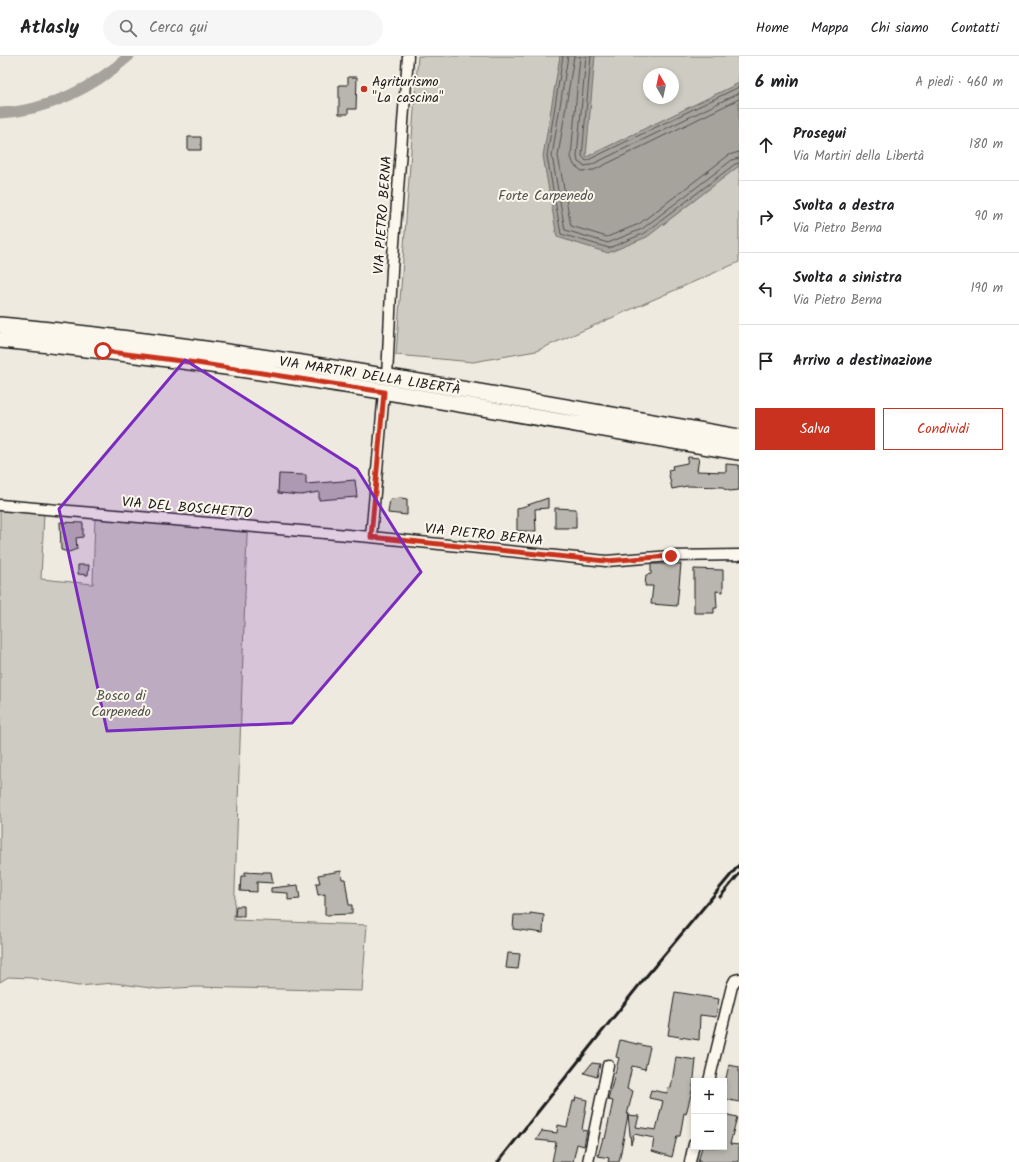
<!DOCTYPE html>
<html lang="it">
<head>
<meta charset="utf-8">
<style>
  :root { --surface:#fff; --page:#f6f6f6; --text:#202124; --muted:#757577; --line:#e0e0e0; --accent:#c8321e }
  body { margin:0; font-family:Kalam,sans-serif; background:var(--page); color:var(--text) }
  .controls { position:absolute; right:12px; bottom:12px; display:grid; overflow:hidden; border-radius:0px; box-shadow:0 2px 6px #0003 }
  .controls button { width:36px; height:36px; display:grid; place-items:center; padding:0; border:0; border-bottom:1px solid var(--line); background:var(--surface); color:var(--text); font:20px sans-serif }
  .compass { position:absolute; left:643px; top:12px; width:36px; height:36px; border-radius:50%; background:var(--surface); box-shadow:0 2px 6px #0003; rotate:351deg }
  .stop { position:absolute; width:12px; height:12px; margin:-9px; border:3px solid #c8321e; border-radius:50%; background:#fff }
  .stop.end { background:#c8321e; border-color:#fff; box-shadow:0 1px 4px #0008 }
  .list { margin:0; padding:0; list-style:none }
  h2 { display:flex; justify-content:space-between; align-items:center; height:52px; margin:0; padding:0 16px; font-size:17px }
  h2 small { font-size:13px; font-weight:400; color:var(--muted) }
  .list li { display:grid; grid-template-columns:26px 1fr auto; gap:12px; align-items:center; box-sizing:border-box; height:72px; padding:0 16px; border-top:1px solid var(--line) }
  .list b { display:block; font-size:15px; white-space:nowrap }
  .list p { margin:0; font-size:13px; white-space:nowrap; color:var(--muted) }
  .list em { font-size:13px; font-style:normal; color:var(--muted) }
  .actions { display:flex; gap:8px; padding:12px 16px }
  .actions a { flex:1; padding:9px 0; border:1px solid var(--accent); border-radius:0px; text-align:center; font-size:14px; color:var(--accent) }
  .actions .main { background:var(--accent); color:#fff }
  .icon { flex:none; width:22px; height:22px; fill:none; stroke:currentColor; stroke-width:2; stroke-linecap:round; stroke-linejoin:round }
  .map { position:relative; flex:none; width:739px; height:1106px; overflow:hidden }
  header { display:flex; align-items:center; gap:24px; box-sizing:border-box; height:56px; padding:0 20px; background:var(--surface); border-bottom:1px solid var(--line) }
  header strong { font-size:19px }
  nav { display:flex; gap:22px; margin-inline-start:auto; font-size:14px }
  .search { width:280px; height:36px; background:var(--page); display:flex; align-items:center; gap:10px; box-sizing:border-box; padding:0 14px; border-radius:22px; color:var(--muted); font-size:15px }
  main { display:flex }
  aside { flex:1; background:var(--surface) }
  .map>svg:first-child { display:block }
  .green { fill:#ceccc2; stroke:#75746f; fill-rule:evenodd }
  .water { fill:#a6a39d; stroke:#6f6d69 }
  .lines { fill:none; stroke-linecap:round; stroke-linejoin:round }
  .shore { stroke:#535250; stroke-width:1 }
  .canal { stroke:#a6a39d; stroke-width:11 }
  .building { fill:#b9b6af; stroke:#1c1c1c }
  .minor-casing { stroke:#1c1c1c; stroke-width:13 }
  .primary-casing { stroke:#1c1c1c; stroke-width:18 }
  .minor { stroke:#fbf7ec; stroke-width:10 }
  .primary { stroke:#fbf7ec; stroke-width:15 }
  .rail { stroke:#1c1c1c; stroke-width:3 }
  .route { stroke:#c8321e; stroke-width:5 }
  .marked { fill:#7b2cbf; fill-opacity:0.2; stroke:#7b2cbf; stroke-width:3; stroke-linejoin:round }
  .poi-dot { fill:#c8321e; stroke:#fbf7ec; stroke-width:1.5 }
  .labels { text-anchor:middle; stroke-width:4; stroke-linejoin:round; paint-order:stroke }
  .poi-label { font-size:14px; fill:#1c1c1c; stroke:#fbf7ec; text-anchor:start }
  .park-label { font-size:14px; fill:#51514e; stroke:#fbf7ec }
  .street-label { font-size:14px; fill:#1c1c1c; stroke:#fbf7ec }
</style>
</head>
<body>
<header>
<strong>Atlasly</strong>
<div class="search"><svg class="icon" aria-label="search" viewBox="0 0 24 24"><circle cx="10" cy="10" r="6"/><path d="M15 15l6 6"/></svg>Cerca qui</div>
<nav><a>Home</a><a>Mappa</a><a>Chi siamo</a><a>Contatti</a></nav>
</header>
<main>
<div class="map">
<svg width="739" height="1106" viewBox="0 0 739 1106">
  <rect width="100%" height="100%" fill="#eeeadf"/>
  <filter id="ink" filterUnits="userSpaceOnUse"><feTurbulence type="fractalNoise" baseFrequency=".025" numOctaves="2"/><feDisplacementMap in="SourceGraphic" scale="8" xChannelSelector="R" yChannelSelector="G"/><feConvolveMatrix kernelMatrix="1 2 1 2 8 2 1 2 1" color-interpolation-filters="sRGB"/></filter>
  <g filter="url(#ink)">
    <!-- green -->
    <path class="green" d="M 418,0 L 739,0 L 739,206 L 536,295 L 473,306 L 396,299 ZM 649,18 L 673,18 L 673,42 L 649,42 Z
      M 0,452 L 44,456 L 41,523 L 93,528 L 95,460 L 250,474 L 247,479 L 234,864 L 367,869 L 362,935 L 196,931 L 158,933 L 114,927 L 78,930 L 31,922 L 8,921 L 0,926 Z"/>
    <!-- water -->
    <path class="water" d="M 560,0 L 595,0 L 586,101 L 739,27 L 739,110 L 647,181 L 608,197 L 557,181 L 543,100 Z"/>
    <g class="lines">
      <!-- shore -->
      <path class="shore" d="M 563,0 L 547,100 L 561,178 L 609,192 L 645,177 L 735,108 L 739,107
        M 568,0 L 552,100 L 565,174 L 608,187 L 642,173 L 732,104 L 739,102
        M 574,0 L 558,100 L 571,170 L 607,181 L 639,168 L 729,99 L 739,96
        M 580,0 L 571,101 L 574,109 L 582,115 L 594,114 L 739,43
        M 586,0 L 577,100 L 578,106 L 584,110 L 591,109 L 739,37
        M 591,0 L 582,100 L 586,105 L 739,31"/>
      <!-- canal -->
      <path class="canal" d="M 0,57 C 48,55 94,31 129,0"/>
    </g>
    <!-- building -->
    <path class="building" d="M 348,21 L 357,21 L 356,53 L 348,53 L 348,58 L 339,58 L 339,29 L 348,29 Z
      M 188,81 L 201,81 L 201,94 L 188,94 Z
      M 688,401 L 699,402 L 697,415 L 726,416 L 726,408 L 739,409 L 739,434 L 730,435 L 724,433 L 723,431 L 687,430 L 672,433 L 668,414 L 673,413 L 672,410 L 687,407 Z
      M 279,418 L 306,419 L 306,428 L 355,424 L 357,441 L 319,444 L 319,436 L 301,439 L 278,437 Z
      M 401,442 L 407,443 L 407,459 L 388,457 L 390,443 Z
      M 548,442 L 548,452 L 535,453 L 536,475 L 517,475 L 517,452 L 522,451 Z
      M 555,452 L 576,453 L 576,472 L 555,472 Z
      M 60,466 L 83,467 L 83,481 L 76,482 L 77,493 L 69,496 L 61,494 Z
      M 651,508 L 681,508 L 677,550 L 651,548 L 653,530 L 645,530 L 646,519 L 651,518 Z
      M 78,509 L 89,509 L 88,519 L 78,518 Z
      M 694,513 L 723,514 L 723,536 L 716,535 L 717,552 L 714,552 L 714,557 L 694,557 Z
      M 341,815 L 342,823 L 345,823 L 349,849 L 352,849 L 352,858 L 325,859 L 325,838 L 318,839 L 316,827 L 320,827 L 318,819 Z
      M 245,816 L 263,817 L 263,816 L 271,816 L 273,827 L 257,826 L 257,836 L 240,835 L 241,820 L 245,820 Z
      M 298,829 L 300,843 L 288,844 L 288,837 L 271,836 L 271,832 Z
      M 236,850 L 244,850 L 244,860 L 235,860 Z
      M 530,857 L 544,859 L 543,877 L 513,873 L 514,859 L 530,859 Z
      M 508,897 L 520,898 L 518,913 L 506,912 Z
      M 675,936 L 719,943 L 716,961 L 700,959 L 699,984 L 668,979 Z
      M 620,984 L 650,991 L 645,1013 L 632,1010 L 627,1033 L 633,1035 L 627,1059 L 639,1060 L 636,1071 L 656,1074 L 663,1045 L 649,1042 L 651,1034 L 667,1037 L 668,1031 L 671,1032 L 676,1001 L 696,1004 L 693,1031 L 686,1058 L 684,1057 L 680,1080 L 677,1080 L 672,1101 L 652,1095 L 654,1082 L 634,1078 L 631,1088 L 628,1059 L 619,1106 L 608,1106 L 609,1102 L 598,1100 L 603,1082 L 605,1083 L 613,1045 L 608,1044 L 619,1002 L 616,1001 Z
      M 592,1007 L 600,1008 L 597,1021 L 584,1017 Z
      M 729,1009 L 739,1011 L 739,1046 L 724,1043 L 724,1031 Z
      M 576,1041 L 587,1044 L 582,1074 L 587,1075 L 584,1090 L 577,1088 L 573,1106 L 552,1106 L 556,1086 L 536,1084 L 542,1075 L 557,1077 L 558,1069 L 567,1071 L 573,1045 L 575,1045 Z
      M 724,1058 L 737,1061 L 730,1088 L 739,1089 L 739,1106 L 698,1106 L 702,1091 L 724,1091 Z"/>
    <g class="lines">
      <defs>
        <path id="minor" d="M 387,321 L 392,214 L 408,0
          M 384,336 L 371,481 L 606,505 L 671,500 L 739,499
          M 0,449 L 371,481
          M 709,1025 L 732,930 L 735,924 L 739,923
          M 588,1106 L 608,1009
          M 690,1106 L 694,1088"/>
        <path id="primary" d="M 0,269 C 248,292 494,339 739,381
          M 0,284 C 248,307 494,355 739,396"/>
      </defs>
      <!-- minor casing -->
      <use href="#minor" class="minor-casing"/>
      <!-- primary casing -->
      <use href="#primary" class="primary-casing"/>
      <!-- minor -->
      <use href="#minor" class="minor"/>
      <!-- primary -->
      <use href="#primary" class="primary"/>
      <!-- rail -->
      <path class="rail" d="M 720,841 L 739,818
        M 498,1106 L 644,923 L 739,809"/>
    </g>
  </g>
  <g class="lines" filter="url(#ink)">
    <!-- route -->
    <path class="route" d="M 103,295 L 197,307 L 384,336 L 371,481 L 606,505 L 671,500"/>
  </g>
  <!-- marked area -->
  <path class="marked" d="M 185,304 L 357,413 L 421,516 L 292,667 L 107,675 L 59,453 Z"/>
  <!-- markers -->
  <circle class="poi-dot" cx="364" cy="33" r="4"/>
  <g class="labels">
    <!-- poi labels -->
    <g class="poi-label">
      <text x="372" y="30">Agriturismo<tspan x="372" dy="16">"La cascina"</tspan></text>
    </g>
    <!-- park labels -->
    <g class="park-label">
      <text x="546" y="144">Forte Carpenedo</text>
      <text x="121" y="644">Bosco di<tspan x="121" dy="16">Carpenedo</tspan></text>
    </g>
    <!-- street labels -->
    <g class="street-label">
      <text transform="translate(382 159) rotate(-86)" y="5">VIA PIETRO BERNA</text>
      <text transform="translate(370 319) rotate(9)" y="5">VIA MARTIRI DELLA LIBERTÀ</text>
      <text transform="translate(187 451) rotate(5)" y="5">VIA DEL BOSCHETTO</text>
      <text transform="translate(484 478) rotate(6)" y="5">VIA PIETRO BERNA</text>
    </g>
  </g>
</svg>
<div class="controls">
<button>+</button>
<button>−</button>
</div>
<svg class="compass" viewBox="-18 -18 36 36"><path d="M0-13l5 13h-10z" fill="#e53935"/><path d="M0 13l5-13h-10z" fill="#757577"/></svg>
<div class="stop" style="left:103px;top:295px"></div>
<div class="stop end" style="left:671px;top:500px"></div>
</div>
<aside>
<h2>6 min<small>A piedi · 460 m</small></h2>
<ul class="list">
<li><svg class="icon" aria-label="ahead" viewBox="0 0 24 24"><path d="M12 20V5M6 11l6-6 6 6"/></svg><div><b>Prosegui</b><p>Via Martiri della Libertà</p></div><em>180 m</em></li>
<li><svg class="icon" aria-label="right" viewBox="0 0 24 24"><path d="M7 20v-9h11M14 6l5 5-5 5"/></svg><div><b>Svolta a destra</b><p>Via Pietro Berna</p></div><em>90 m</em></li>
<li><svg class="icon" aria-label="left" viewBox="0 0 24 24"><path d="M17 20v-9H6M10 6l-5 5 5 5"/></svg><div><b>Svolta a sinistra</b><p>Via Pietro Berna</p></div><em>190 m</em></li>
<li><svg class="icon" aria-label="arrive" viewBox="0 0 24 24"><path d="M6 21V4h12l-3 4 3 4H6"/></svg><div><b>Arrivo a destinazione</b></div></li>
</ul>
<div class="actions"><a class="main">Salva</a><a>Condividi</a></div>
</aside>
</main>
</body>
</html>
